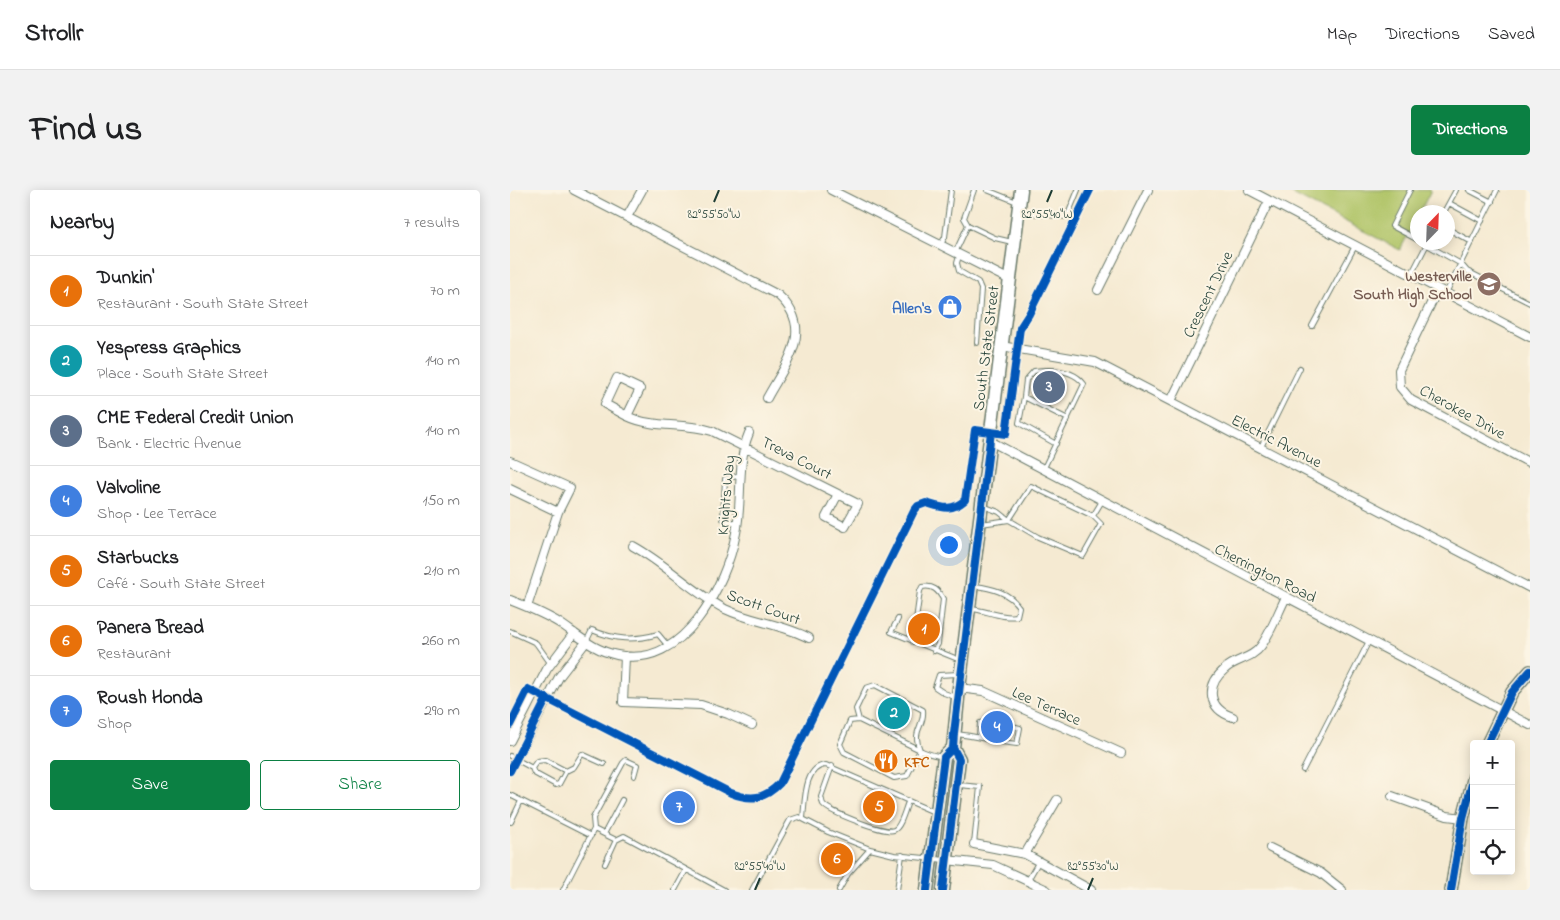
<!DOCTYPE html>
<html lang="en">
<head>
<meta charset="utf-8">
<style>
  :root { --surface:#fff; --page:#f2f2f2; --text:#202124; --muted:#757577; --line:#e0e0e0; --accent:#0b8043 }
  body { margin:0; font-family:"Indie Flower",sans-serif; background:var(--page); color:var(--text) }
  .controls { position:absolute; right:15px; bottom:15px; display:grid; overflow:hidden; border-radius:5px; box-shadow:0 2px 12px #0003 }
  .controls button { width:45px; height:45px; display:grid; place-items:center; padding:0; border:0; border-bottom:1px solid var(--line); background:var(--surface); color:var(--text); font:25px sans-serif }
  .compass { position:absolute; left:900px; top:15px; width:45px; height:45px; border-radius:50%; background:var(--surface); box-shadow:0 2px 12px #0003; rotate:23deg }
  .you { position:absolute; left:438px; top:354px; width:18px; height:18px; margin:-12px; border:4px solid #fff; border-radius:50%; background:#1a73e8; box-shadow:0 0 0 8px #1a73e833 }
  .badge { display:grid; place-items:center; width:32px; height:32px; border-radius:50%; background:var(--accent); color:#fff; font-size:16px; font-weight:700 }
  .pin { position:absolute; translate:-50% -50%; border:2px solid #fff; box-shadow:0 1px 5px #0006 }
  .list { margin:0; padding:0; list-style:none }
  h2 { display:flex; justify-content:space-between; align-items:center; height:65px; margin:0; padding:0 20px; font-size:21px }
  h2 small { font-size:16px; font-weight:400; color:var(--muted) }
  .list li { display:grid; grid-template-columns:32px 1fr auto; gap:15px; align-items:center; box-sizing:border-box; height:70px; padding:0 20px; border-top:1px solid var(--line) }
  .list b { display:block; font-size:19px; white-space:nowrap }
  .list p { margin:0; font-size:16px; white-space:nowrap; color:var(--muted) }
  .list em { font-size:16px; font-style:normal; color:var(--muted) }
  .actions { display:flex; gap:10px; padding:15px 20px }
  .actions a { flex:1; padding:11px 0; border:1px solid var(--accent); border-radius:5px; text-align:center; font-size:18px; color:var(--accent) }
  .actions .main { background:var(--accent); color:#fff }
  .icon { flex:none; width:28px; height:28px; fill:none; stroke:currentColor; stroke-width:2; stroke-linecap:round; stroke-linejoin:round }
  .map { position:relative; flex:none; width:1020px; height:700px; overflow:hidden; border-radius:5px }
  header { display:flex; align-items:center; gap:30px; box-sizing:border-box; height:70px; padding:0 25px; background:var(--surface); border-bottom:1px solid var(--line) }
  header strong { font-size:24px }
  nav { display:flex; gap:28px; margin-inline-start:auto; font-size:18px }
  .intro { display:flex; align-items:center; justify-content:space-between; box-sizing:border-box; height:120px; padding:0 30px }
  h1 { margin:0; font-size:35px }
  .button { padding:12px 22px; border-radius:5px; background:var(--accent); color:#fff; font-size:18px; font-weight:700 }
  main { display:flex; gap:30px; padding:0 30px }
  aside { flex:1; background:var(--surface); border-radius:5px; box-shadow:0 2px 12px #0003 }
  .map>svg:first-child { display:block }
  .pitch { fill:#b1c569; stroke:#68814e }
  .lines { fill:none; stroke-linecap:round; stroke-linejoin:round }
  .lane-casing { stroke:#6a7a6b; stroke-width:6 }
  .street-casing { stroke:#6a7a6b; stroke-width:10 }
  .secondary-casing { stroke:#6a7a6b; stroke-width:14 }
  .primary-casing { stroke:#6a7a6b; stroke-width:15 }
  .lane { stroke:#fff; stroke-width:4 }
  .street { stroke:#fff; stroke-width:8 }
  .secondary { stroke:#fff; stroke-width:11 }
  .primary { stroke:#fff; stroke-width:12 }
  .cycleway-casing { stroke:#fcf5e5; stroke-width:11 }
  .cycleway { stroke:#0057b8; stroke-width:8 }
  .ticks { fill:none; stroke:#1f3d34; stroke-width:2 }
  .labels { text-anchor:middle; stroke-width:4; stroke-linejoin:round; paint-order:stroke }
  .education-label { font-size:16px; font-weight:bold; fill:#785e54; stroke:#fcf5e5; text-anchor:end }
  .street-label { font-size:16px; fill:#1f3d34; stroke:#fcf5e5 }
  .shop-label { font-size:16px; font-weight:bold; fill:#366cbe; stroke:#fcf5e5; text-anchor:end }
  .food-label { font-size:16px; font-weight:bold; fill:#c56008; stroke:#fcf5e5; text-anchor:start }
  .ticks-label { font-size:12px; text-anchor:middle; fill:#1f3d34; stroke:#fcf5e5; stroke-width:4; stroke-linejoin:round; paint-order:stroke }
</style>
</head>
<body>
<header>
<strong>Strollr</strong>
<nav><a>Map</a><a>Directions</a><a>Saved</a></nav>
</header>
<div class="intro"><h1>Find us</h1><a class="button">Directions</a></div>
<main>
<aside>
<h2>Nearby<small>7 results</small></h2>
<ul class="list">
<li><span class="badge" style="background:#e8710a">1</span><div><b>Dunkin'</b><p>Restaurant · South State Street</p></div><em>70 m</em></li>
<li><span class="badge" style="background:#0f9aa8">2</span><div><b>Yespress Graphics</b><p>Place · South State Street</p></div><em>140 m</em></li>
<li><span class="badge" style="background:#5c6f8a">3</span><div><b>CME Federal Credit Union</b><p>Bank · Electric Avenue</p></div><em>140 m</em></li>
<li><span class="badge" style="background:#3f7fe0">4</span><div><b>Valvoline</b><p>Shop · Lee Terrace</p></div><em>150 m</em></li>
<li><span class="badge" style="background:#e8710a">5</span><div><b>Starbucks</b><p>Café · South State Street</p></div><em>210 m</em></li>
<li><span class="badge" style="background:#e8710a">6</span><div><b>Panera Bread</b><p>Restaurant</p></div><em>260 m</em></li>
<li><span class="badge" style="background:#3f7fe0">7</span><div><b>Roush Honda</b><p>Shop</p></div><em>290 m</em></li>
</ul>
<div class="actions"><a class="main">Save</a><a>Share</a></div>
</aside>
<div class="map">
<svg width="1020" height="700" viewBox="0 0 1020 700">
  <rect width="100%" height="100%" fill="#fcf5e5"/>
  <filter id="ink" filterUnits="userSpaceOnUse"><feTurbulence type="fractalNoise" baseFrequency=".02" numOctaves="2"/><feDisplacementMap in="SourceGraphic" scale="10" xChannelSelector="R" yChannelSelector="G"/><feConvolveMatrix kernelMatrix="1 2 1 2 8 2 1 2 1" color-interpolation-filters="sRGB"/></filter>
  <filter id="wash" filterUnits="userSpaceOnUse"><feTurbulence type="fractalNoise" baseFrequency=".0096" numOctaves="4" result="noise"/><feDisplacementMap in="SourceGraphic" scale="20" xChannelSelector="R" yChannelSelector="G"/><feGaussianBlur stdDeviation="1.12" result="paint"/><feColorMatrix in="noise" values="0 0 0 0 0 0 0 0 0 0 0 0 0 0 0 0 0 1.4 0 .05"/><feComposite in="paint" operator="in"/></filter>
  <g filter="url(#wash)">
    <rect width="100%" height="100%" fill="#f5ead2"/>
    <!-- pitch -->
    <path class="pitch" d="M 775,0 L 921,0 L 910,22 L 908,22 L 907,27 L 890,60 Z"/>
  </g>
  <g filter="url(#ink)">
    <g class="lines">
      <defs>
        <path id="lane" d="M 477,0 L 507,12
          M 900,0 L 882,36 L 908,50
          M 959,0 L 982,12
          M 939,13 L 972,31
          M 511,22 L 557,27 L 568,0
          M 934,22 L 946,0
          M 458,35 L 454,28 L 464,0
          M 938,39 L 962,52
          M 912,52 L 951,74 L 957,81 L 1020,113
          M 430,56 L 435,47 L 441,0
          M 445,63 L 458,35 L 485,48 L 502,52
          M 449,66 L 447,73 L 449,81 L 468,92 L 471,99 L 467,153
          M 901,85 L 918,52
          M 936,103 L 987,0
          M 802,136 L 845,56
          M 514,207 L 516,190 L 524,181 C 540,179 563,179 574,194 L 533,280
          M 546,254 L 509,233 L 514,207 L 558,229
          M 751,257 L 790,178
          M 521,296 L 583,326 L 591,334 L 573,366 L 528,347 L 499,330 Z
          M 583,326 L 592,311
          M 228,334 L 213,329 L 215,289 L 231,285
          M 471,334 L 499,330 L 489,322 L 473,316
          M 461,419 C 476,420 492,429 507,426 L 509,417 C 499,402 481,398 465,396
          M 388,429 L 381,442 L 450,470
          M 0,441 L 26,453 L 41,474
          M 76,452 L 82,440 C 105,450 124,451 148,444 L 158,456
          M 403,452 L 410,401 L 412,397 C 423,395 428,400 433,409 L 428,454 L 424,461
          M 445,507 L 434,503 L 425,497 L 429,485 L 448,484
          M 349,530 L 346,519 L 356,498 L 365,495 L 413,520 C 415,537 401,539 410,560 L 397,586 L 384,588 L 334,562 L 330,554 L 340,531 L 349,530 L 410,560 C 417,564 424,565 433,567
          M 472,533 L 481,536
          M 493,538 L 506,537
          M 446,544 C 467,546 486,552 507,554 L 510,538 L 494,534
          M 469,547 L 470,533 L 482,532
          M 0,566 L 22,578 L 24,583 L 46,595 L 49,594 L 56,581 L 35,570 L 27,571 L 22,578
          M 322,576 L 311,607 C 312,609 312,612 313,614 C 319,622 375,644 384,640 C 391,637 395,619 398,612
          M 793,580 L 859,451
          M 56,581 L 64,577 L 72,564 L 94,574
          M 449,595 L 470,597 L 464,654
          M 0,605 L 81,646
          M 293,628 C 295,611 294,576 316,575 L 424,622
          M 1,632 L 11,611
          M 84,639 L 106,650 L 114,646 L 214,700
          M 94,644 L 112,610
          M 95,674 L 106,650
          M 518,690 L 529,671
          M 53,700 L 84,639 L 83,628 L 113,573 L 116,570 L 127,575 L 124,586
          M 165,700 L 176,680
          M 242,700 L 280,630 L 289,627 L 318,642 L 360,659
          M 329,700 L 338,684 L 360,659 L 384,665 L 435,670
          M 387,700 L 392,665"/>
        <path id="street" d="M 64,0 L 268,105 C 306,139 276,173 257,208
          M 321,0 L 500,90
          M 739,0 L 1020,147
          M 117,27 L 132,0
          M 928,99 L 889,180 L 890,197 L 901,210 L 1020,273
          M 588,100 L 638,0
          M 491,156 L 585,172 L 1020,398
          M 107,188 L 130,199 L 117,226 L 95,214 Z
          M 661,211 L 759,11
          M 117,226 C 144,239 173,232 202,241 L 328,304
          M 480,251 L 1020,535
          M 0,271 L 60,298 L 48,322 L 0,299
          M 328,304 L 348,314 L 335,337 L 316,327 Z
          M 123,356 C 156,374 182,402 215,419 C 242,432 272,434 299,448
          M 0,410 C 18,417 38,425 54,436 C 71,448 86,461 107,465 C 173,480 216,396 226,343 C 233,310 226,274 239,243
          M 17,417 L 48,322
          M 115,466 L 113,512 L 191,515 L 218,524 L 242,535
          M 449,498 L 473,501 L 611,563
          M 723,527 C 698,519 695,496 715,479 C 725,469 742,469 751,456 C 761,442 768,423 776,407
          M 0,551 L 37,479 L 64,443
          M 0,581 L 49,487 L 76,452
          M 882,606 L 937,626 L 953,628
          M 464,654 L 515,664 L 581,700
          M 760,658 L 811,683 L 832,700
          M 515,664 L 547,610
          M 436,670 L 483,675 L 537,700"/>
        <path id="secondary" d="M 977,554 L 1002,502 L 1020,481
          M 941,700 L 953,628 L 964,586"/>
        <path id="primary" d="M 417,700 L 434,567 L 443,558
          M 433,700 L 449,569 L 443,558 L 449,498 L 511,0"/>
      </defs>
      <!-- lane casing -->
      <use href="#lane" class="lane-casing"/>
      <!-- street casing -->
      <use href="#street" class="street-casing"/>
      <!-- secondary casing -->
      <use href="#secondary" class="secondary-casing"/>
      <!-- primary casing -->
      <use href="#primary" class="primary-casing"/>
      <!-- lane -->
      <use href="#lane" class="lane"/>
      <!-- street -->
      <use href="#street" class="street"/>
      <!-- secondary -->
      <use href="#secondary" class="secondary"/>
      <!-- primary -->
      <use href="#primary" class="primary"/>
      <defs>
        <path id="cycleway" d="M 0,535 L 18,499 L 221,603 C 241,611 255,609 270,593 L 404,321 L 408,316 L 416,313 C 433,318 441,322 455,310 L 465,240 L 496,244 L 510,138 L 519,124 L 580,0
          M 977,554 L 1002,502 L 1020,481
          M 0,581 L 37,508
          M 417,700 L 434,567 L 443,558
          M 433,700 L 449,569 L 443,558 L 444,543 L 481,242
          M 941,700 L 953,628 L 964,586"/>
      </defs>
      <!-- cycleway casing -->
      <use href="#cycleway" class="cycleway-casing"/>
      <!-- cycleway -->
      <use href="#cycleway" class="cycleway"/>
    </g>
  </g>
  <!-- ticks -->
  <path class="ticks" d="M 204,12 L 209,0M 537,12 L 542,0M 245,700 L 250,688M 578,700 L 583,688"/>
  <!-- icons -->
  <defs>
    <symbol id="school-disc" viewBox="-11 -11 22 22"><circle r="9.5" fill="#8d6e63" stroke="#fcf5e5"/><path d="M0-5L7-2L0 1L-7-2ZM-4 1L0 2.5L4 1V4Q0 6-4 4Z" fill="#fff"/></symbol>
    <symbol id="shop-disc" viewBox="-11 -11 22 22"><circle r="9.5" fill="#3f7fe0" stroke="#fcf5e5"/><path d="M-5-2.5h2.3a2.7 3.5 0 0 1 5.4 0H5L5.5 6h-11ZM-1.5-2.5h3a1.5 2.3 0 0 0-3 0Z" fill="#fff"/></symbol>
    <symbol id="restaurant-disc" viewBox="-11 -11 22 22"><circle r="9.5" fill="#e8710a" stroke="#fcf5e5"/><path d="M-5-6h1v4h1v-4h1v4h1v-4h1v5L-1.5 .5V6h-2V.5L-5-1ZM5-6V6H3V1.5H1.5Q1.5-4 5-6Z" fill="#fff"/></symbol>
  </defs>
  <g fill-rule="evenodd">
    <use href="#school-disc" x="965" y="80" width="28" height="28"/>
    <use href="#shop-disc" x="426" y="103" width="28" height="28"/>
    <use href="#restaurant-disc" x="362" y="557" width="28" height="28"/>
  </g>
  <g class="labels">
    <!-- education labels -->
    <g class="education-label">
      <text x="962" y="91">Westerville<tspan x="962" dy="18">South High School</tspan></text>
    </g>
    <!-- street labels -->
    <g class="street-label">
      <text transform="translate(697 104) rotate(-64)" y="6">Crescent Drive</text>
      <text transform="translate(475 158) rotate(-83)" y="6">South State Street</text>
      <text transform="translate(953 221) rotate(29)" y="6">Cherokee Drive</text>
      <text transform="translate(767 250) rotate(27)" y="6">Electric Avenue</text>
      <text transform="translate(287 267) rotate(27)" y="6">Treva Court</text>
      <text transform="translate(215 305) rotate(-85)" y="6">Knights Way</text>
      <text transform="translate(756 382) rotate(27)" y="6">Cherrington Road</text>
      <text transform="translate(254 416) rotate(20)" y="6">Scott Court</text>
      <text transform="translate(537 515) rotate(24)" y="6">Lee Terrace</text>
    </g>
    <!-- shop labels -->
    <g class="shop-label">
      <text x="422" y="123">Allen's</text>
    </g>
    <!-- food labels -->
    <g class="food-label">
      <text x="394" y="577">KFC</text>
    </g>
  </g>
  <g class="ticks-label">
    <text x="204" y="28">82°55'50"W</text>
    <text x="537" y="28">82°55'40"W</text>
    <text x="250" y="680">82°55'40"W</text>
    <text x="583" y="680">82°55'30"W</text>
  </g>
</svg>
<div class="controls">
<button>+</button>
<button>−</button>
<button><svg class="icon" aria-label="locate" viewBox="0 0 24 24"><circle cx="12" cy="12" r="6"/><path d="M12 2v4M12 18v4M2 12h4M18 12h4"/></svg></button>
</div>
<svg class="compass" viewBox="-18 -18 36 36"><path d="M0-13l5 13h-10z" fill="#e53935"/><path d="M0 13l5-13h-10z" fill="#757577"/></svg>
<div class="you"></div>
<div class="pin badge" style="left:414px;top:439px;background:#e8710a">1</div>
<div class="pin badge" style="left:384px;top:523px;background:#0f9aa8">2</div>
<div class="pin badge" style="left:539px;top:197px;background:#5c6f8a">3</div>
<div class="pin badge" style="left:487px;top:537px;background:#3f7fe0">4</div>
<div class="pin badge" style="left:369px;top:617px;background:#e8710a">5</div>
<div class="pin badge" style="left:327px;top:669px;background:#e8710a">6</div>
<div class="pin badge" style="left:169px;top:617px;background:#3f7fe0">7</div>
</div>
</main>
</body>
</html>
